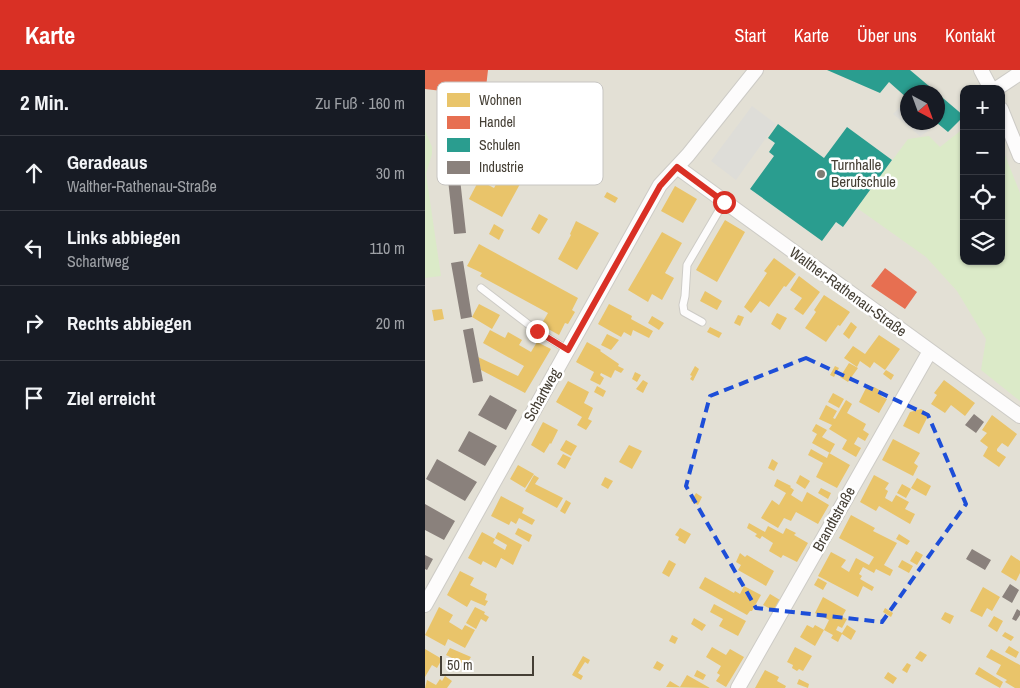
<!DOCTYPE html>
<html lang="de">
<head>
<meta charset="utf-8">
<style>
  :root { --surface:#171b24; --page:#242831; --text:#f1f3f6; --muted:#9ea1a6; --line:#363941; --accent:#d93025 }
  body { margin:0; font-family:"Archivo Narrow",sans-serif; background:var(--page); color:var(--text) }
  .controls { position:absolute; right:15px; top:15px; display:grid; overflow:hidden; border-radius:10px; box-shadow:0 1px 4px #0004 }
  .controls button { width:45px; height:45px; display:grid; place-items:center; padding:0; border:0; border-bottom:1px solid var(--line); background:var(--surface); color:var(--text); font:25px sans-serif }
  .compass { position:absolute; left:475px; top:15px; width:45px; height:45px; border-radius:50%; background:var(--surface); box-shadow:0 1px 4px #0004; rotate:139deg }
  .scale { position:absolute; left:15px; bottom:12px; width:94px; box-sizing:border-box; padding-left:5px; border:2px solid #453f35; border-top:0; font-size:14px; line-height:18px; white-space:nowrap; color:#453f35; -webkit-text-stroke:4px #fff; paint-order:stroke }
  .stop { position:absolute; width:15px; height:15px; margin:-11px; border:4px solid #d93025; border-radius:50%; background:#fff }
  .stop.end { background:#d93025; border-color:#fff; box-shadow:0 1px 5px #0008 }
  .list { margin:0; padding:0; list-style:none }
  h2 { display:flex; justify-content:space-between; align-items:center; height:65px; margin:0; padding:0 20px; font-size:21px }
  h2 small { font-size:16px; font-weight:400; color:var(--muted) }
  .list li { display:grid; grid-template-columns:32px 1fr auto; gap:15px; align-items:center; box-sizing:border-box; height:75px; padding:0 20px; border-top:1px solid var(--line) }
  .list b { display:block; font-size:19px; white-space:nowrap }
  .list p { margin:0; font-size:16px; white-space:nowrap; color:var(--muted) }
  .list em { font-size:16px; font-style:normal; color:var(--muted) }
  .icon { flex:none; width:28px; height:28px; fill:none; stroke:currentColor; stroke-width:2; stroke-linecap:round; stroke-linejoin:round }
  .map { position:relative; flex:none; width:595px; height:618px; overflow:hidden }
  header { display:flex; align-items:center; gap:30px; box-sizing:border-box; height:70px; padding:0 25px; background:var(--accent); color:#fff }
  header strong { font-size:24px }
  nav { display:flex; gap:28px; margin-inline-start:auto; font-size:18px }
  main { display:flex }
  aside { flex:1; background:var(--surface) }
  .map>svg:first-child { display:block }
  .residential { fill:#e3e0d5; fill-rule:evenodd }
  .green { fill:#dbeac8 }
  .parking { fill:#deddd8 }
  .homes { fill:#e9c46a }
  .shops { fill:#e76f51 }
  .schools { fill:#2a9d8f }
  .industry { fill:#8a817c }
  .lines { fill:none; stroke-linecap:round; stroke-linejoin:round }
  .service-casing { stroke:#cdcbc6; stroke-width:9 }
  .minor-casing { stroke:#cdcbc6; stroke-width:16 }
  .service { stroke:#fdfcfc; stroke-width:7 }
  .minor { stroke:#fdfcfc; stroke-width:14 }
  .route { stroke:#d93025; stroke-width:6 }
  .marked { fill:none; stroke:#1d4ed8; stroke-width:4; stroke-dasharray:10 6; stroke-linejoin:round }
  .poi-dot { fill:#807c74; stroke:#fff; stroke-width:2 }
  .labels { text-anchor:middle; stroke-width:5; stroke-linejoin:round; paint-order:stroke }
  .poi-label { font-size:15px; fill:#453f35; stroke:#fff; text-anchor:start }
  .street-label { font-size:15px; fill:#453f35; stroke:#fff }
  .key { fill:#fff; stroke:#c7c5c2; stroke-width:1 }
  .key-label { font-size:14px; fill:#453f35 }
</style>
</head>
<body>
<header>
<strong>Karte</strong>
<nav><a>Start</a><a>Karte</a><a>Über uns</a><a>Kontakt</a></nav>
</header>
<main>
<aside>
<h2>2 Min.<small>Zu Fuß · 160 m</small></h2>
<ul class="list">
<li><svg class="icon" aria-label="ahead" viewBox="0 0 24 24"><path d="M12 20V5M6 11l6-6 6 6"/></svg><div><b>Geradeaus</b><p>Walther-Rathenau-Straße</p></div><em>30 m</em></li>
<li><svg class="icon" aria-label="left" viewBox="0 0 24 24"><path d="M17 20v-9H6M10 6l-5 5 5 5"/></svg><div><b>Links abbiegen</b><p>Schartweg</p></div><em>110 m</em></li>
<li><svg class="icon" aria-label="right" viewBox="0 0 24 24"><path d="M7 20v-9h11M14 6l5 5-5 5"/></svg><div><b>Rechts abbiegen</b></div><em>20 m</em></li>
<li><svg class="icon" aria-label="arrive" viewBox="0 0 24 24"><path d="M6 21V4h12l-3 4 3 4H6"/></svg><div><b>Ziel erreicht</b></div></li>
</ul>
</aside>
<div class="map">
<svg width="595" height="618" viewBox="0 0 595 618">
  <rect width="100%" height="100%" fill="#efeee8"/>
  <!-- residential -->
  <path class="residential" d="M 0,0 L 595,0 L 595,618 L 0,618 ZM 539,19 L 576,19 L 576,191 L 539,191 ZM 482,22 L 512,22 L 512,52 L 482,52 Z"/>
  <!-- green -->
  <path class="green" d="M 539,58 L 539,191 L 576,191 L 576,75 L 595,123 L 595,331 L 556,300 L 561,269 L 532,221 L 501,187 L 432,138 L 483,69 L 504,66 L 515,77 Z
    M 0,60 L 7,77 L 7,84 L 1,104 L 16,206 L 0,208 Z"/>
  <!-- parking -->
  <path class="parking" d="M 327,36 L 351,54 L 311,110 L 286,91 Z
    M 476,36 L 482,41 L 482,52 L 496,53 L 505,60 L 495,66 L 468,44 Z"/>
  <!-- homes -->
  <path class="homes" d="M 83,93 L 101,103 L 77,147 L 44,129 L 54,110 L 69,118 Z
    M 250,116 L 272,129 L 258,153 L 236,141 Z
    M 182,122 L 193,128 L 190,133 L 179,127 Z
    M 114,144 L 123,149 L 114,164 L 106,159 Z
    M 300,150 L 320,162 L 292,212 L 271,200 Z
    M 151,151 L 174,163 L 152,200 L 133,189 L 146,165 L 145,164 Z
    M 69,154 L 79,160 L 74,170 L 64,164 Z
    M 237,162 L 257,173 L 240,203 L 249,208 L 237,230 L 227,224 L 223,232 L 203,220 Z
    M 54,174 L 153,228 L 147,240 L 150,242 L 143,254 L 140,253 L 134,265 L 116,255 L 123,243 L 55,206 L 57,203 L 42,196 Z
    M 349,188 L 371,204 L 361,217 L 359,216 L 344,237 L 335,231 L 326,243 L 319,237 L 342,203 L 339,201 Z
    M 374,206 L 395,222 L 378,245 L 369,239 L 377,228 L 365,220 Z
    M 280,221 L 297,231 L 292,240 L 275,231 Z
    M 399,225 L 425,242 L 415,256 L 413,255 L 401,272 L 380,258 L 391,242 L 389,240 Z
    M 54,234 L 75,245 L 67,259 L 47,247 Z
    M 184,234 L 207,246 L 206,249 L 228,261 L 224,268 L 208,260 L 206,266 L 199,262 L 196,267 L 173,254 Z
    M 17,239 L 19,249 L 9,251 L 7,240 Z
    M 352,243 L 362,248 L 355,260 L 346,254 Z
    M 313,245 L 319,247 L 315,256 L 309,253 Z
    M 227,246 L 239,253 L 234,260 L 223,253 Z
    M 426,252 L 432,257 L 424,269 L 418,264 Z
    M 285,257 L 297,263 L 294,268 L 282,262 Z
    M 65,260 L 80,268 L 83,262 L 97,270 L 94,275 L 106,282 L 112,272 L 126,279 L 100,323 L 56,300 L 53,287 L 93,306 L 99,296 L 58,273 Z
    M 182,264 L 194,270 L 186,280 L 176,275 Z
    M 454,265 L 475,279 L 460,300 L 449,292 L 445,298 L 435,291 L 432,297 L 419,288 L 428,276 L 440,284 Z
    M 162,272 L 176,280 L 175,281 L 194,294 L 193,296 L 199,299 L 196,303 L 190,300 L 186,308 L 176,303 L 175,305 L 179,308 L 175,315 L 165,310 L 169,302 L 151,292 Z
    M 424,293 L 433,298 L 423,312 L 415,307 Z
    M 270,296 L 274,299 L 268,311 L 265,309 L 267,306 L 265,305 Z
    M 410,296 L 414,298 L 409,307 L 405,305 Z
    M 461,300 L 469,305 L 466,310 L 458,304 Z
    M 210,302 L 216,305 L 212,312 L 207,309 Z
    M 218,310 L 223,313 L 218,323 L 211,319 Z
    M 519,310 L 550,333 L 540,346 L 526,335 L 520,343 L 506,334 L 512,325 L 509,323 Z
    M 143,311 L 164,322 L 159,333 L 168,338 L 163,349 L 167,351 L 161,360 L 152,355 L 157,347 L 131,332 Z
    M 172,316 L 181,321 L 178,327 L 169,322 Z
    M 449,317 L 458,322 L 456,326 L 462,329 L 454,343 L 434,332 L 441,318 L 447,321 Z
    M 408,323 L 419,329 L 414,338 L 403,332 Z
    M 421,330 L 427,334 L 422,343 L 441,354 L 438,360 L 444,364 L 440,371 L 433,367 L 429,374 L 436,378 L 431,387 L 417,379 L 422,370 L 404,359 L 407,355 L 394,349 L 401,335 L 412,341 L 408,348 L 410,349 Z
    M 496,339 L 504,344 L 494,364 L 478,356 L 485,342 Z
    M 567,345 L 592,364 L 583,377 L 577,373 L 572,379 L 572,381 L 581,387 L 574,397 L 558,386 L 563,377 L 555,371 L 562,363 L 557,360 Z
    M 118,352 L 133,360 L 126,374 L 125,373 L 119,383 L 106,375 Z
    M 391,354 L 402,360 L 397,367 L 410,374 L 405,383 L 387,373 L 392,364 L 387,361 Z
    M 468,369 L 495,383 L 489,393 L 493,396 L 488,406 L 457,390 Z
    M 141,370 L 152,376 L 146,386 L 135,380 Z
    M 204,375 L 217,381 L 207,399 L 194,392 Z
    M 386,379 L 402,388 L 404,383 L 425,395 L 412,418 L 391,407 L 398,393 L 383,385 Z
    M 138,384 L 146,388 L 140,399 L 132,394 Z
    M 347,389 L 353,393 L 349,401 L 343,398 Z
    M 93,395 L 109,404 L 100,418 L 85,409 Z
    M 109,405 L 114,408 L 110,414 L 138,428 L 132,438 L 100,421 Z
    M 375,405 L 385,411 L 380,419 L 371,413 Z
    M 449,405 L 464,413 L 460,419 L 463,421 L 460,428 L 467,432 L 471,425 L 484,432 L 480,439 L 490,444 L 485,454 L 454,436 L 451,441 L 435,432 Z
    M 180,407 L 188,411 L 183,419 L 176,415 Z
    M 492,408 L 506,416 L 501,426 L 486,418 Z
    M 352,409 L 366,416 L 365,417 L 369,420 L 366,425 L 377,432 L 382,422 L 404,435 L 393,454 L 371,442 L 366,451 L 359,448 L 353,458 L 336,448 L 347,430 L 354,435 L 361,423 L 349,416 Z
    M 477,414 L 486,419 L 481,428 L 472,423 Z
    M 396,418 L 406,423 L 403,429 L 393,423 Z
    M 271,423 L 277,427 L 273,435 L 266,431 Z
    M 76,426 L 99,438 L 97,443 L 110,450 L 107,455 L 94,448 L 91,454 L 86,451 L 84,455 L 66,446 Z
    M 141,430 L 146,433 L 140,444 L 135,441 Z
    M 426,445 L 450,458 L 448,461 L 472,473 L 459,495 L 468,500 L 465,506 L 451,499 L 449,503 L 438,497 L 434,504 L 437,506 L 435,509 L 449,517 L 447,521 L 438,516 L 433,527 L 393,506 L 406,482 L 421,490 L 416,497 L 424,502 L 431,488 L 444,495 L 449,487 L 414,468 Z
    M 324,453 L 340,462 L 343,456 L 358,464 L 361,458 L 371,463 L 369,465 L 383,473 L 372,492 L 358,485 L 356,488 L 344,481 L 348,473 L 337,466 L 335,469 L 330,466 L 332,464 L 322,458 Z
    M 93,458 L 107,465 L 104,472 L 90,464 Z
    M 255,458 L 266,464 L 260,474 L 253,470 L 254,467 L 250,465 Z
    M 57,462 L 70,469 L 68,473 L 80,480 L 82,475 L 70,468 L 73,462 L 97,475 L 88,495 L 76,488 L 71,498 L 58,491 L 56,495 L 43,488 Z
    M 474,464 L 485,471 L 482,475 L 471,469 Z
    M 491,481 L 498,485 L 492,495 L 485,491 Z
    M 315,483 L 320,487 L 322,485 L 349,501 L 341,516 L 313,500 L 316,495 L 311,492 Z
    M 586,485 L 595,491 L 595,503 L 591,511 L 576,502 Z
    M 244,490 L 251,494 L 244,507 L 237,503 Z
    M 477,490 L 488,496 L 484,503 L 473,497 Z
    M 35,501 L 49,508 L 45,515 L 62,524 L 60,530 L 63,531 L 60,536 L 46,530 L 42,537 L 22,525 Z
    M 280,507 L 309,523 L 310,521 L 315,524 L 319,516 L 336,525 L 327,541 L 325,541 L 322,545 L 274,518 Z
    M 393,508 L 402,513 L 398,520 L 389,515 Z
    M 558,517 L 575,527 L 567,541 L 562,538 L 557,547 L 545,541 Z
    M 345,524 L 355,530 L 349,541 L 338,535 Z
    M 398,527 L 421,540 L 417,547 L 422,549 L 417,558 L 413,556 L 411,560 L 417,563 L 422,555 L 431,561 L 426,570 L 417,564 L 413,572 L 406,568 L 408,565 L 399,560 L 404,550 L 390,543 Z
    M 289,534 L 321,551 L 313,566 L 294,556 L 298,549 L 285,542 Z
    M 14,537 L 28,545 L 24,552 L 37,560 L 40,555 L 50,560 L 40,578 L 23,569 L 20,576 L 0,565 Z
    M 50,537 L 60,542 L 59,544 L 64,547 L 61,552 L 56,549 L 51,559 L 41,553 Z
    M 460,538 L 468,543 L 466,547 L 458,542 Z
    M 520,542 L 529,546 L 525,554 L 516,549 Z
    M 569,546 L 578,551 L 572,562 L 563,556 Z
    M 269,548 L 281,555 L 277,561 L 266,554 Z
    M 382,555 L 388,558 L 390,555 L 399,560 L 390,576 L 375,567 Z
    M 580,562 L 589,567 L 586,571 L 577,566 Z
    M 247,565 L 253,568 L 250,574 L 244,571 Z
    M 584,576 L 594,582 L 591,588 L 580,582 Z
    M 287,577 L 301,585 L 305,579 L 319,587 L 301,617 L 291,611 L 295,605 L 292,603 L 296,596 L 281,587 Z
    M 370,577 L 387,586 L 378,601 L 374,599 L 372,601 L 367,598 L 368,595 L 362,592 Z
    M 25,578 L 46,587 L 41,595 L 21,585 Z
    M 0,579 L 17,589 L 12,598 L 7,595 L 0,607 Z
    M 566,579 L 595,595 L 595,618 L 590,618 L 580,612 L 582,610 L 571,604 L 576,595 L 561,587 Z
    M 495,581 L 502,585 L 497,592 L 490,588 Z
    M 158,586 L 165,590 L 163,594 L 160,592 L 153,603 L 158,606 L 156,610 L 147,605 Z
    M 232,591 L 239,595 L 235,601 L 228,598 Z
    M 482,593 L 486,595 L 482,603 L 477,600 Z
    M 554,597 L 578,612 L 575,618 L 550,604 Z
    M 272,600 L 281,605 L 278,610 L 269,606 Z
    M 340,600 L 354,607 L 352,611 L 361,616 L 360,618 L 330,618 Z
    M 463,602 L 472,608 L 468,614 L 459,608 Z
    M 262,605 L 285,618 L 241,617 L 245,611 L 255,617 Z
    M 20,606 L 27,611 L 22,618 L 0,618 L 2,610 L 11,615 L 15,609 L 17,611 Z
    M 374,609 L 384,614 L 383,618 L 372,614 Z"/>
  <!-- shops -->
  <path class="shops" d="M 0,0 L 63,0 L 60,26 L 0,19 Z
    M 460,198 L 492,222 L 480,239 L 446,216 Z"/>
  <!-- schools -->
  <path class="schools" d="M 402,0 L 485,0 L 511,22 L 482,22 L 482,28 L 464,12 L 455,23 Z
    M 512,23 L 539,46 L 523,62 L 512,53 Z
    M 353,54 L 399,88 L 422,57 L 467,90 L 418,157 L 411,152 L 397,171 L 325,119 L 349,86 L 344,82 L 350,73 L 343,68 Z"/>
  <!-- industry -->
  <path class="industry" d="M 28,45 L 41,163 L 29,164 L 16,46 Z
    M 38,191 L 47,247 L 36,249 L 26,193 Z
    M 48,258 L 58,311 L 48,313 L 38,260 Z
    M 65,325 L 92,340 L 81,360 L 53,345 Z
    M 549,344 L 559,352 L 551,363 L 540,355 Z
    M 44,361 L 72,376 L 60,396 L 33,381 Z
    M 12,389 L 52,412 L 40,431 L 1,409 Z
    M 0,434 L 30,451 L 19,470 L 0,460 Z
    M 547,479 L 566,490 L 560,500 L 541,489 Z
    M 0,485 L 8,489 L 2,500 L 0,499 Z
    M 585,514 L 594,520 L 587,533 L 577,527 Z
    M 592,539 L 595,541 L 595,545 L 591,551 L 587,549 Z"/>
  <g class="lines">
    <defs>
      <path id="service" d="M 56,218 L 112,261 L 143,280
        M 277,252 L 259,242 L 258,235 L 260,226 L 262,195 L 299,132"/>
      <path id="minor" d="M 556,0 L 566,19
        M 571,19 L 595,3
        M 576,39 L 595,86
        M 252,97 L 595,346
        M 0,535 L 235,115 L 263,85 L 331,0
        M 313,618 L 505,281"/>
    </defs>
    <!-- service casing -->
    <use href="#service" class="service-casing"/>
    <!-- minor casing -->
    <use href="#minor" class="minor-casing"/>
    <!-- service -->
    <use href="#service" class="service"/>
    <!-- minor -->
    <use href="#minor" class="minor"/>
  </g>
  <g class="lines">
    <!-- route -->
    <path class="route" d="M 112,261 L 143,280 L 235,116 L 252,97 L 299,132"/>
  </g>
  <!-- marked area -->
  <path class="marked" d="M 381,288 L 503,345 L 541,434 L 457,552 L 331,538 L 261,416 L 285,326 Z"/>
  <!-- markers -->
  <circle class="poi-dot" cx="396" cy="104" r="5"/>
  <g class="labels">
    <!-- poi labels -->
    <g class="poi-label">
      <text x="406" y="100">Turnhalle<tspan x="406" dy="17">Berufschule</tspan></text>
    </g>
    <!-- street labels -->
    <g class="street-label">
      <text transform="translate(423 222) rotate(36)" y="5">Walther-Rathenau-Straße</text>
      <text transform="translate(117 325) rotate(-61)" y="5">Schartweg</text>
      <text transform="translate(409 449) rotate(-61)" y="5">Brandtstraße</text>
    </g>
  </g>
  <!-- legend -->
  <rect x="12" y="12" width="166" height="103" rx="8" class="key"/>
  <rect x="22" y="23" width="23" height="14" fill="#e9c46a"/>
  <rect x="22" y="46" width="23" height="13" fill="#e76f51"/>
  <rect x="22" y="68" width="23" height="14" fill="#2a9d8f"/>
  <rect x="22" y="91" width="23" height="13" fill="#8a817c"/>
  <g class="key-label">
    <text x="54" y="35">Wohnen</text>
    <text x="54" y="57">Handel</text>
    <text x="54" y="80">Schulen</text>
    <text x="54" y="102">Industrie</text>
  </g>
</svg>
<div class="controls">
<button>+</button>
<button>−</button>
<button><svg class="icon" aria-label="locate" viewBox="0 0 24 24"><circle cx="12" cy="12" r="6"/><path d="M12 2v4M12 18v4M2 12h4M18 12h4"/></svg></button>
<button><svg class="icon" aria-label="layers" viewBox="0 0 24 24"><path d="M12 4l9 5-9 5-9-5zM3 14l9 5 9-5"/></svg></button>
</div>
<svg class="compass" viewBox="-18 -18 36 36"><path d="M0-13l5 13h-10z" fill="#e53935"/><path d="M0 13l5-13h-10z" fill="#9ea1a6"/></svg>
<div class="scale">50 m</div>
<div class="stop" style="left:299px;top:132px"></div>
<div class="stop end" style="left:112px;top:261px"></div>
</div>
</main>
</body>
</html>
